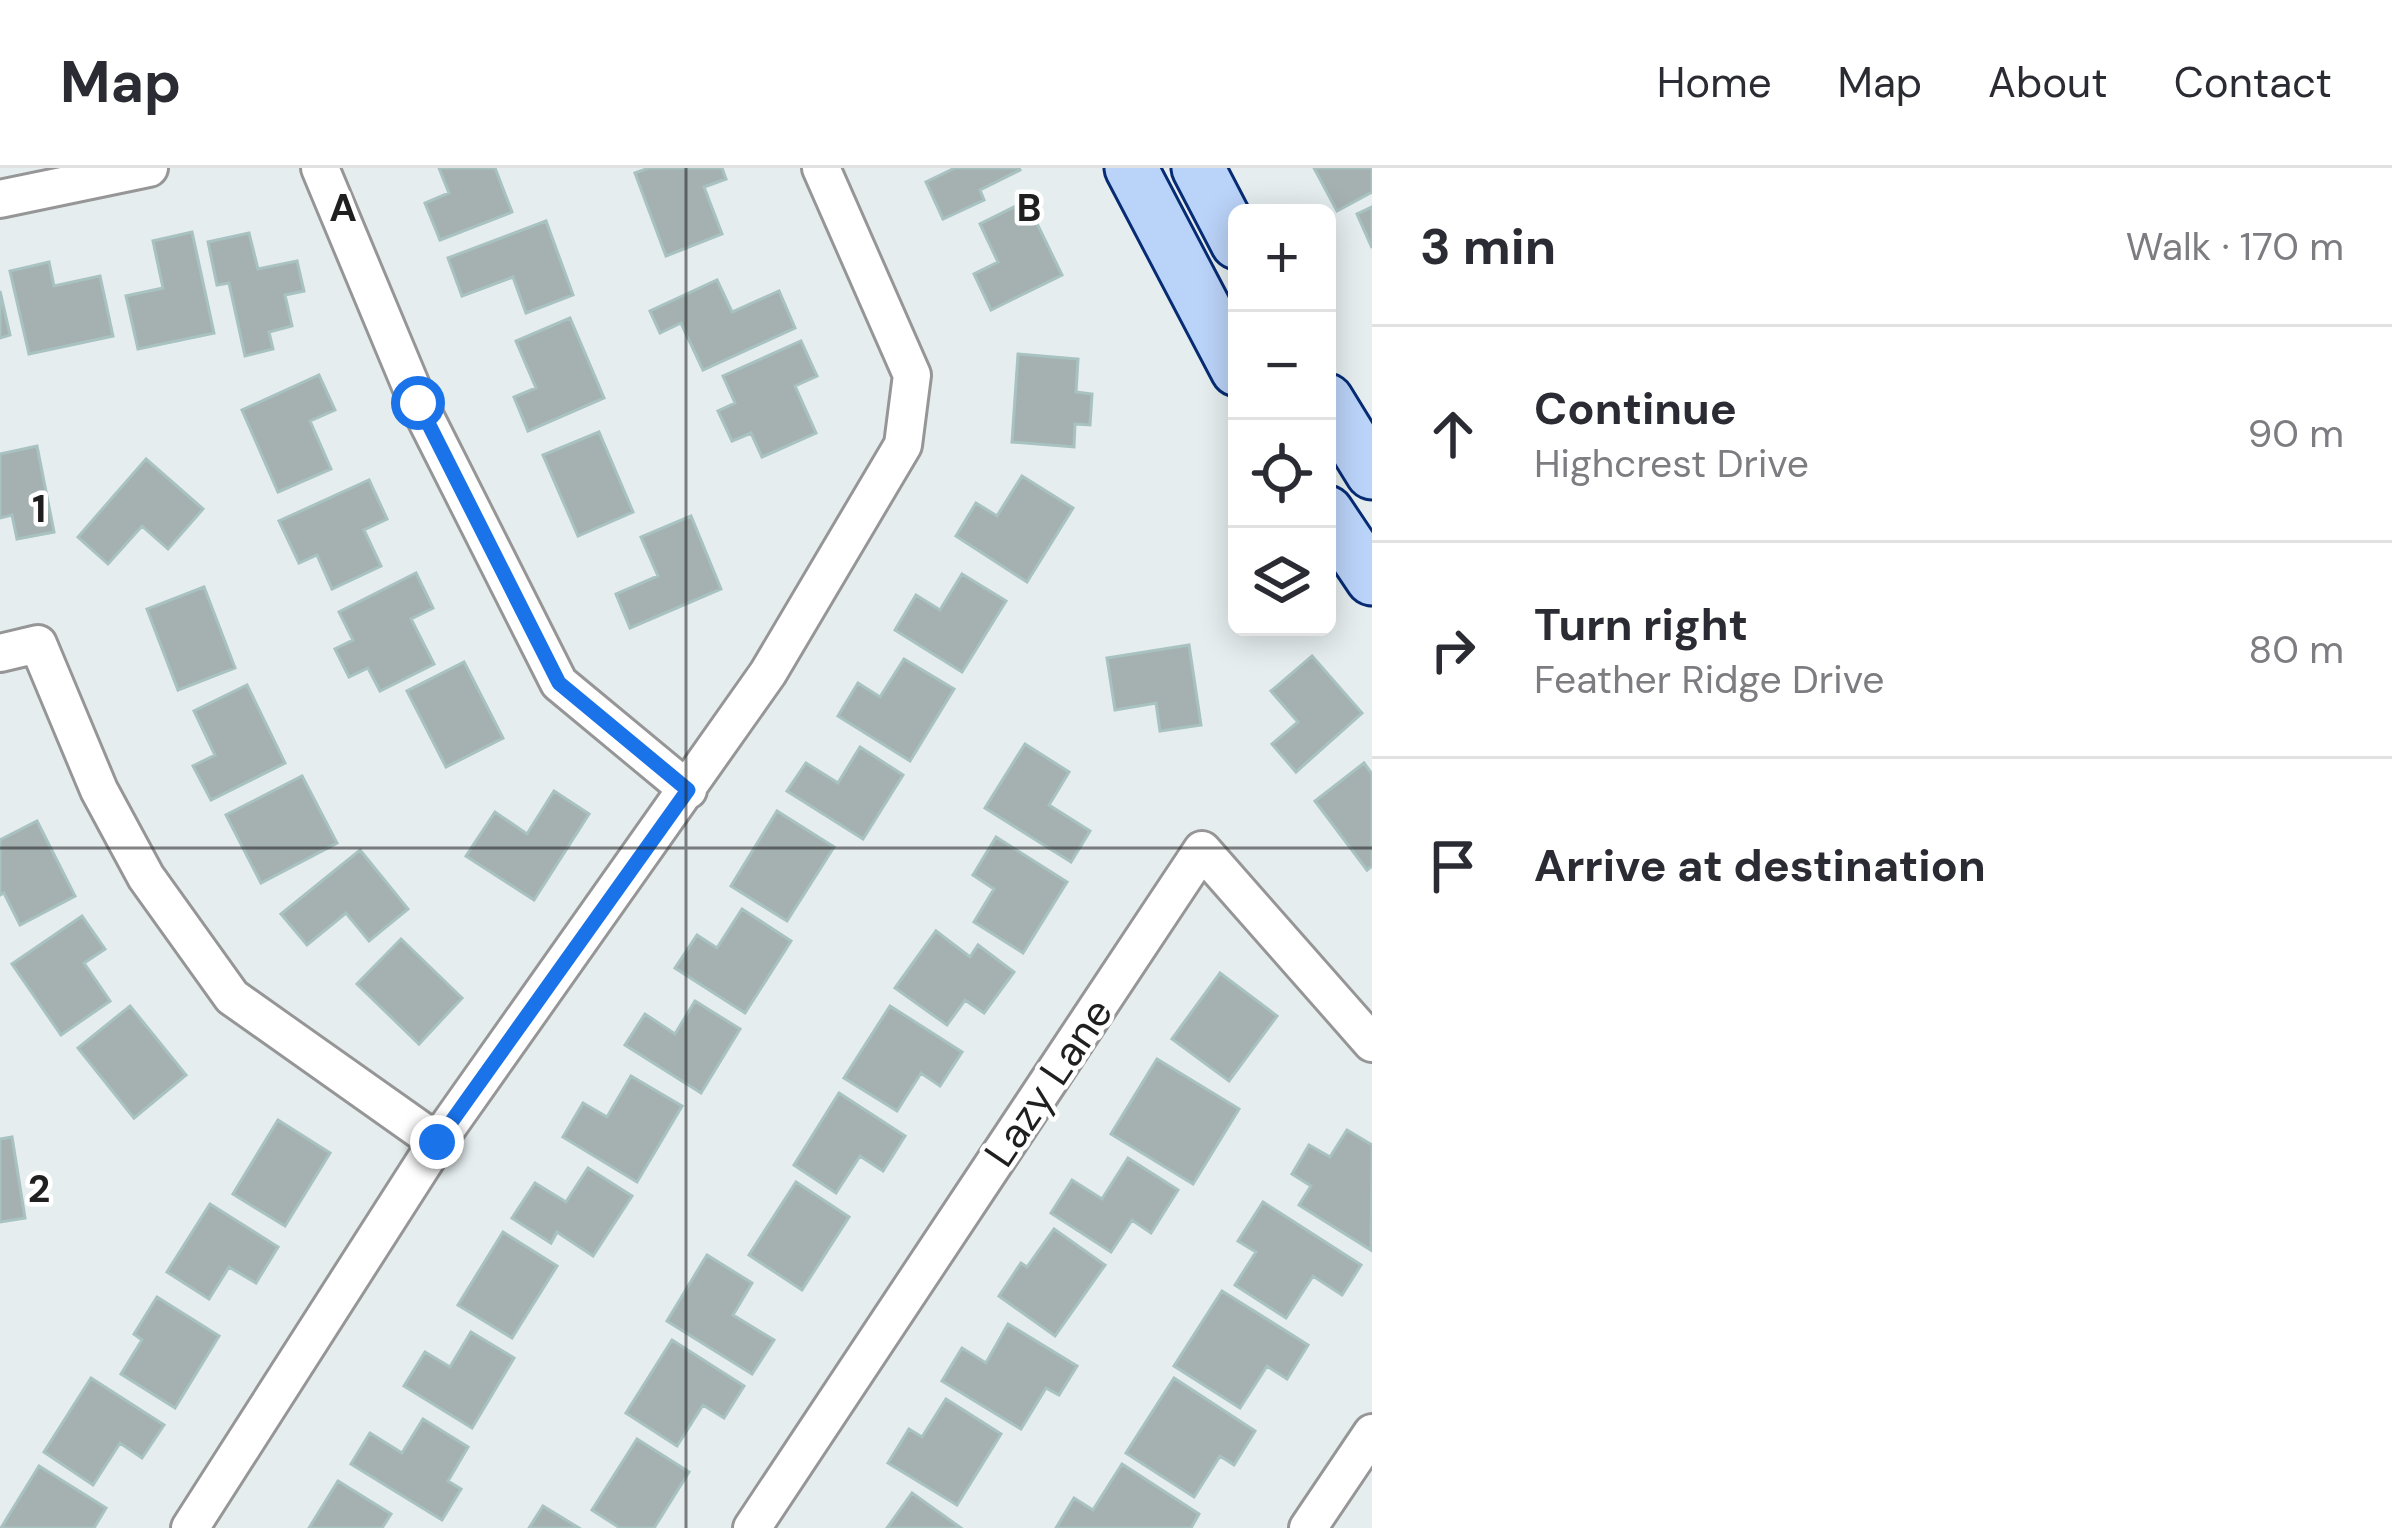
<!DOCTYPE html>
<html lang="en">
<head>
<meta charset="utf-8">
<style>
  :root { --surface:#fff; --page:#f2f2f3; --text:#2b2b33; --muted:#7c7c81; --line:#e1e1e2 }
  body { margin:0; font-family:"DM Sans",sans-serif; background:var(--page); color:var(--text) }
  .controls { position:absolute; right:36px; top:36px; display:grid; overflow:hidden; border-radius:18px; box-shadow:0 6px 30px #0003 }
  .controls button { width:108px; height:108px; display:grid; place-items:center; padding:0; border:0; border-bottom:3px solid var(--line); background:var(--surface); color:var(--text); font:60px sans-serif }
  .stop { position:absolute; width:36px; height:36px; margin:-27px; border:9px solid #1a73e8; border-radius:50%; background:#fff }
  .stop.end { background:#1a73e8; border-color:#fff; box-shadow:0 3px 12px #0008 }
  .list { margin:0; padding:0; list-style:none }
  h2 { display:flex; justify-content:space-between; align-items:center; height:156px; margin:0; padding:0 48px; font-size:51px }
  h2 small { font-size:39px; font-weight:400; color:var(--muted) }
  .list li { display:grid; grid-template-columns:78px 1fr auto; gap:36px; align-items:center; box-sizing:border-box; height:216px; padding:0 48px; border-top:3px solid var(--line) }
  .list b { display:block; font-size:45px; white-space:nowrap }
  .list p { margin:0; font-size:39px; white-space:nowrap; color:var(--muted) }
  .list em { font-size:39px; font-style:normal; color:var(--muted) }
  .icon { flex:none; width:66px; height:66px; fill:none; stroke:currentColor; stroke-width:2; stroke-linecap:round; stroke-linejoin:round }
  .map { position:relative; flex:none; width:1372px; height:1360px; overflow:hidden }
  header { display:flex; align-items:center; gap:72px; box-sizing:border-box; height:168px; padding:0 60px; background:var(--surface); border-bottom:3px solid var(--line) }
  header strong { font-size:57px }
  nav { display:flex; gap:66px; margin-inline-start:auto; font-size:42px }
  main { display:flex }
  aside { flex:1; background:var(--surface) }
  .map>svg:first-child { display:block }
  .building { fill:#a5b1b1; stroke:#a8c1c1; stroke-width:3 }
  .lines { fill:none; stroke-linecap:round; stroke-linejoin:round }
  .street-casing { stroke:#969696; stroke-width:42 }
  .secondary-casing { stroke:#072c74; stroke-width:57 }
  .street { stroke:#fff; stroke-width:36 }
  .secondary { stroke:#bad3f8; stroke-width:51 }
  .route { stroke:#1a73e8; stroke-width:15 }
  .grid { fill:none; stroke:#1f1f1f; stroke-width:3; stroke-opacity:0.55 }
  .labels { text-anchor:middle; stroke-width:9; stroke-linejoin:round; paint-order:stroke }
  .street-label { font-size:42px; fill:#1f1f1f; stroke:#fff }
  .grid-label { font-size:39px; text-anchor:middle; font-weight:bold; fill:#1f1f1f; stroke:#fff; stroke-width:9; stroke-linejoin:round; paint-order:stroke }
</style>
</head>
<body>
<header>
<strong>Map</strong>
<nav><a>Home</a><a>Map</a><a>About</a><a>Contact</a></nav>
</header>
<main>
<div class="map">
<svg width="1372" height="1360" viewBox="0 0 1372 1360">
  <rect width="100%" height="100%" fill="#e5edef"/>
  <!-- building -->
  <path class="building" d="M 439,0 L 495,0 L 512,44 L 440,72 L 425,35 L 449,25 Z
    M 649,0 L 722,0 L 726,11 L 704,19 L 722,66 L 666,88 L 635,5 Z
    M 955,0 L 1019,0 L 1020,2 L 980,22 L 984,32 L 943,51 L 926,14 Z
    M 1314,0 L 1372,0 L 1372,24 L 1337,43 Z
    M 1026,33 L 1062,107 L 991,142 L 974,106 L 998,94 L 980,56 Z
    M 1372,39 L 1372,80 L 1357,46 Z
    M 546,53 L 573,127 L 526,145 L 513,109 L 462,128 L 448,90 Z
    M 192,64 L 214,165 L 138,181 L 126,128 L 163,120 L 153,73 Z
    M 249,65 L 258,101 L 297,93 L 304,123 L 285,127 L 292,158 L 269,164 L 273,181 L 245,188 L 229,115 L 217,117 L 208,74 Z
    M 49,94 L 54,118 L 100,108 L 113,168 L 29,186 L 10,103 Z
    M 717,112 L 732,144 L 779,123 L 795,160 L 703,202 L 681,155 L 660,165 L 650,143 Z
    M 0,123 L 10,167 L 0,170 Z
    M 570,150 L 604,230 L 528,263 L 514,229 L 536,220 L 516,173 Z
    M 801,173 L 817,208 L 795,218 L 816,265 L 762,289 L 751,265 L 732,273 L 718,243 L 735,235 L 723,208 Z
    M 1018,186 L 1078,191 L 1076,224 L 1092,226 L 1090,257 L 1075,256 L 1074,279 L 1012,274 Z
    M 319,207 L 335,242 L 310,253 L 331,301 L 278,324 L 242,242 Z
    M 599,264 L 633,344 L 578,368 L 543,287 Z
    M 37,278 L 54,364 L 17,371 L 12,347 L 0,350 L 0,286 Z
    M 146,291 L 203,341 L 168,381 L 142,358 L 108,396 L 78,369 Z
    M 1022,308 L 1073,340 L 1027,414 L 956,368 L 976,335 L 997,348 Z
    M 369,312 L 387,351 L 364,362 L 381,398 L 332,421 L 317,387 L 299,395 L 279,353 Z
    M 691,348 L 721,421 L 630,460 L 616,426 L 658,408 L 641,369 Z
    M 416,405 L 433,440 L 411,451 L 434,496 L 380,523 L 368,500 L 349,509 L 335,481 L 353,472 L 339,444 Z
    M 962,406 L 1006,433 L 962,504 L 895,462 L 916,427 L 940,442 Z
    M 204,419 L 235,500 L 178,522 L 147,441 Z
    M 1189,477 L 1201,557 L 1160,563 L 1156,535 L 1115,542 L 1107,490 Z
    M 1312,488 L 1362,545 L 1296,604 L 1272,576 L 1298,554 L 1271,523 Z
    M 904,491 L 954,521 L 910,593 L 838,548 L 858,515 L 880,529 Z
    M 464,494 L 503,570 L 446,599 L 407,523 Z
    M 247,517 L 285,595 L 211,632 L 193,598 L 215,587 L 194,543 Z
    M 1025,576 L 1069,604 L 1049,637 L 1090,663 L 1071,694 L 985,640 Z
    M 860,579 L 903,607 L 863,671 L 787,623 L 806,595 L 838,615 Z
    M 1364,595 L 1372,606 L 1372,698 L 1367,702 L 1315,633 Z
    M 302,608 L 337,675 L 261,715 L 226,647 Z
    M 554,623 L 589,646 L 534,732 L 466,688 L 495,644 L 527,666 Z
    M 777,643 L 834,679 L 787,753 L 731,718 Z
    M 37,653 L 75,728 L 20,757 L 4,725 L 0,727 L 0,672 Z
    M 996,669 L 1067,714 L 1023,785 L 974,754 L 994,721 L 973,707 Z
    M 360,682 L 408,741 L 369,773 L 346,745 L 307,777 L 281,746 Z
    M 742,741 L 791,773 L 745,845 L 675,800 L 697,767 L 717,780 Z
    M 82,748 L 105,781 L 84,795 L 110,833 L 61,867 L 12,796 Z
    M 936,763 L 970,789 L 978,777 L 1014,804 L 984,845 L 965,832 L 947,857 L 895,820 Z
    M 401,771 L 462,830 L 419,876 L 357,816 Z
    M 1220,805 L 1277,848 L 1229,913 L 1172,871 Z
    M 695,833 L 740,861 L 701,925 L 625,877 L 645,846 L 675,866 Z
    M 130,838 L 186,907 L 134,950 L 78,880 Z
    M 890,838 L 962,884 L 940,918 L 921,905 L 897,943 L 844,910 Z
    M 1157,891 L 1239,941 L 1193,1016 L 1111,966 Z
    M 631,908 L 682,938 L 637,1014 L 563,969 L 583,935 L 607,949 Z
    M 839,925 L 905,968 L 883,1003 L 860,988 L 836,1025 L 794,997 Z
    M 278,952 L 330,985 L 285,1058 L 233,1026 Z
    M 1347,962 L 1372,977 L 1371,1082 L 1299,1037 L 1311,1018 L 1292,1006 L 1309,977 L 1330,989 Z
    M 12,969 L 25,1050 L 0,1054 L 0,971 Z
    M 1128,990 L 1178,1022 L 1151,1065 L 1132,1052 L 1111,1084 L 1051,1045 L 1072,1012 L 1102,1031 Z
    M 588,1000 L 632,1028 L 593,1088 L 557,1064 L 551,1075 L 512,1050 L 535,1015 L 566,1034 Z
    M 796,1014 L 849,1049 L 802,1122 L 749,1087 Z
    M 1263,1034 L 1361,1097 L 1342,1127 L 1313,1108 L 1286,1150 L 1235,1117 L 1256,1084 L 1238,1073 Z
    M 210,1036 L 278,1079 L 256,1115 L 229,1099 L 209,1131 L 167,1104 Z
    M 1054,1061 L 1105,1097 L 1055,1168 L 999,1128 L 1021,1095 L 1027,1099 Z
    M 503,1064 L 557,1098 L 512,1170 L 458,1137 Z
    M 707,1087 L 752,1115 L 733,1147 L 774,1172 L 752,1206 L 667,1153 Z
    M 1222,1123 L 1308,1177 L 1287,1211 L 1267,1198 L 1240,1240 L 1174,1198 Z
    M 157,1129 L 219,1168 L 175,1240 L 121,1206 L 142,1172 L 134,1166 Z
    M 1008,1156 L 1077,1198 L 1059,1227 L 1046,1220 L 1021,1261 L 942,1213 L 962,1180 L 986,1195 Z
    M 471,1164 L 514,1190 L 472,1260 L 404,1218 L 425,1184 L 450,1199 Z
    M 672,1172 L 744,1218 L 724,1250 L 703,1237 L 677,1278 L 626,1245 Z
    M 91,1210 L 164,1257 L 142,1290 L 120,1275 L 93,1317 L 44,1284 Z
    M 1174,1210 L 1255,1263 L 1234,1297 L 1220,1288 L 1194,1329 L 1126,1285 Z
    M 946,1231 L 1001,1266 L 957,1337 L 888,1295 L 909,1261 L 922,1269 Z
    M 423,1251 L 468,1279 L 448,1313 L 461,1321 L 442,1352 L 351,1296 L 370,1265 L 402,1285 Z
    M 637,1271 L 689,1304 L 654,1360 L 620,1360 L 592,1342 Z
    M 1122,1296 L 1199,1346 L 1191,1360 L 1056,1360 L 1074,1330 L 1093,1342 Z
    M 39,1298 L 106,1340 L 94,1360 L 1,1360 Z
    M 338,1313 L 391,1346 L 382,1360 L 309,1360 Z
    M 912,1325 L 961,1360 L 887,1360 Z
    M 543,1338 L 579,1360 L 529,1360 Z"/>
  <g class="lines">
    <defs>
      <path id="street" d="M 320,0 L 418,235 L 559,515 L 688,622
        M 0,31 L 149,0
        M 0,485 L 38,476 L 99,622 L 146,709 L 232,829 L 437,974
        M 190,1360 L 437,974 L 768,505 L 903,277 L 912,207 L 821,0
        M 752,1360 L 1202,682 L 1372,875
        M 1308,1360 L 1372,1265"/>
      <path id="secondary" d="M 1131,0 L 1237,202
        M 1198,0 L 1237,75
        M 1327,232 L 1372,305
        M 1327,344 L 1372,411"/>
    </defs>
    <!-- street casing -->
    <use href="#street" class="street-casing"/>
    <!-- secondary casing -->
    <use href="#secondary" class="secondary-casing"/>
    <!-- street -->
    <use href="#street" class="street"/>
    <!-- secondary -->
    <use href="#secondary" class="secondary"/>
  </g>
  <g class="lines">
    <!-- route -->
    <path class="route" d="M 418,235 L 559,515 L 688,622 L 437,974"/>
  </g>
  <!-- grid -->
  <path class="grid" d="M 686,0 L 686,1360M 0,680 L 1372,680"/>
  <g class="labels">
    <!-- street labels -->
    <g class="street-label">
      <text transform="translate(1048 914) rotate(-56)" y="15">Lazy Lane</text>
    </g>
  </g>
  <g class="grid-label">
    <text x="343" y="53">A</text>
    <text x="1029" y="53">B</text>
    <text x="39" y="354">1</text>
    <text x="39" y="1034">2</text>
  </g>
</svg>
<div class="controls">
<button>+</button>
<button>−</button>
<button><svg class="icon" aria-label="locate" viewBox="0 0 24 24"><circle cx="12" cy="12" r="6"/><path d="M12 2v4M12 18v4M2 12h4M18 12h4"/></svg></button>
<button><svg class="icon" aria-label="layers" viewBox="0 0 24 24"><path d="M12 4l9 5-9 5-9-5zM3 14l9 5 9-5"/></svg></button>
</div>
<div class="stop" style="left:418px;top:235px"></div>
<div class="stop end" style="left:437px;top:974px"></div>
</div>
<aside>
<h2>3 min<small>Walk · 170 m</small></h2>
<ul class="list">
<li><svg class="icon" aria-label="ahead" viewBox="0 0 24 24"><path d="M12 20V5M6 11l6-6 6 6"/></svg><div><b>Continue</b><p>Highcrest Drive</p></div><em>90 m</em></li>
<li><svg class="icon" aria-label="right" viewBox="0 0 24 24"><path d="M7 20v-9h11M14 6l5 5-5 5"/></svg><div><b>Turn right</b><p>Feather Ridge Drive</p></div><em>80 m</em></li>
<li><svg class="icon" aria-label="arrive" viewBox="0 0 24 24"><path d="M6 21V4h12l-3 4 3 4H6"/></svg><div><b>Arrive at destination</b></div></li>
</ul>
</aside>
</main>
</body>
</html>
